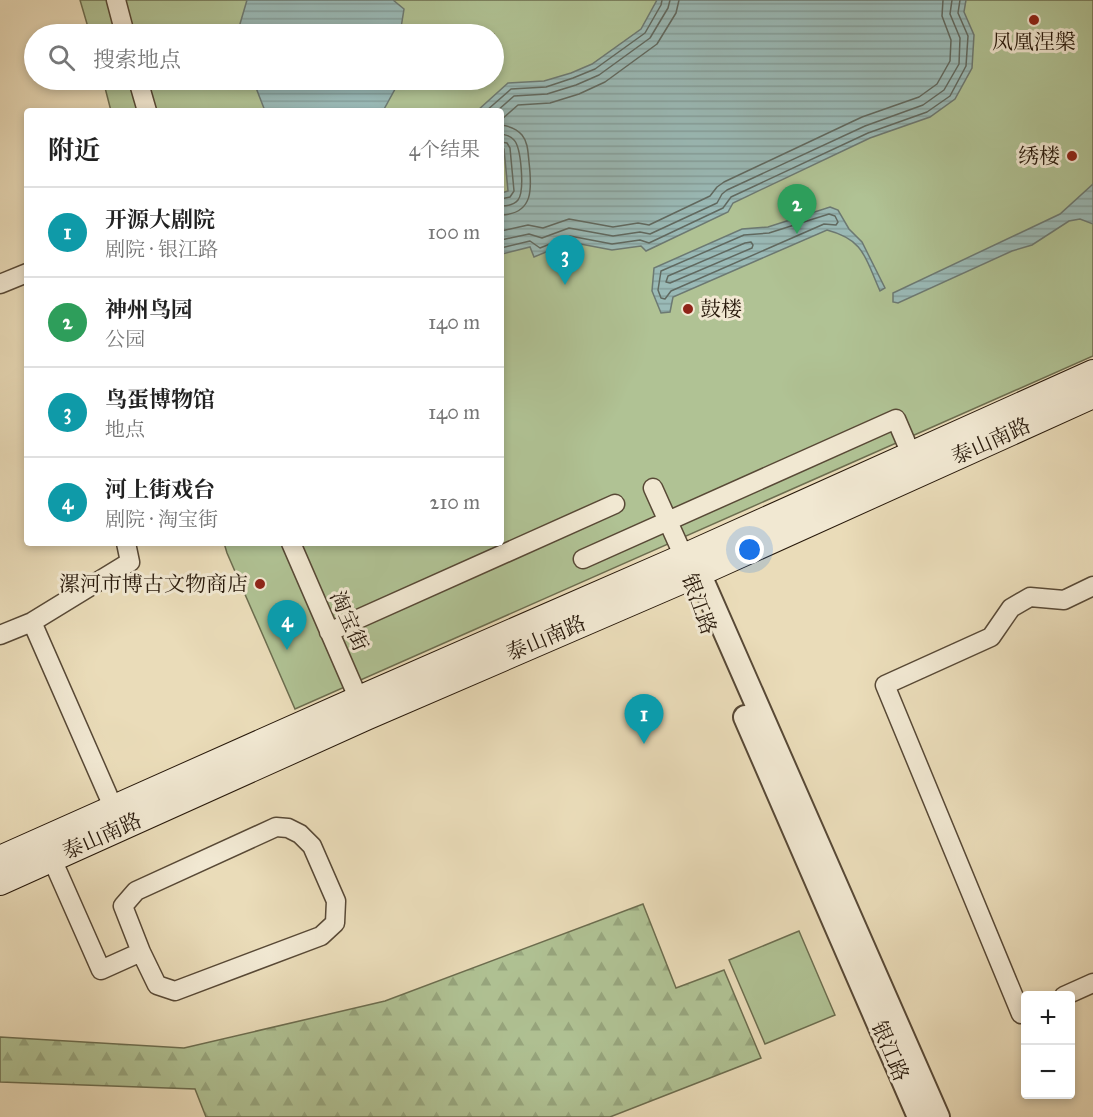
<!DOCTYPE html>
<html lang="zh">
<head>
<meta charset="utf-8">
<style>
  :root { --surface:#fff; --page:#f2f2f2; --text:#222; --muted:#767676; --line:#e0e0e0; --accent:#1a73e8 }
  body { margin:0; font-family:"IM FELL Great Primer","Noto Serif SC",serif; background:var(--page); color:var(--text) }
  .controls { position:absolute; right:18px; bottom:18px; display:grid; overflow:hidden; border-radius:6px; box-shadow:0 3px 9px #0003 }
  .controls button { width:54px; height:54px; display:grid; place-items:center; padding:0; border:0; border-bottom:2px solid var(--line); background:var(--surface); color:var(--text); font:30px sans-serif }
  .you { position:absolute; left:750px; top:550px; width:21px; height:21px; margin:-15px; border:4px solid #fff; border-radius:50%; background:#1a73e8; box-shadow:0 0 0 9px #1a73e833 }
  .badge { display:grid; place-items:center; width:39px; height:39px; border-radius:50%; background:var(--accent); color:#fff; font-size:20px; font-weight:700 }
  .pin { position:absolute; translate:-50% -50px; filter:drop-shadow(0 2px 3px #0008) }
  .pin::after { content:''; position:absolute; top:32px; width:21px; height:18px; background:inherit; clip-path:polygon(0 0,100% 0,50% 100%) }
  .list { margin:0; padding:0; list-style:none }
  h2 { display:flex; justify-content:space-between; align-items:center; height:78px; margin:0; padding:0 24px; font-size:26px }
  h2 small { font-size:20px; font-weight:400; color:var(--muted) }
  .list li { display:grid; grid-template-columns:39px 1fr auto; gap:18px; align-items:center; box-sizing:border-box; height:90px; padding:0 24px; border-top:2px solid var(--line) }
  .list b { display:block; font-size:22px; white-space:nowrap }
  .list p { margin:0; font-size:20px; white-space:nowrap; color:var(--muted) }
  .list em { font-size:20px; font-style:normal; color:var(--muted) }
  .icon { flex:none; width:33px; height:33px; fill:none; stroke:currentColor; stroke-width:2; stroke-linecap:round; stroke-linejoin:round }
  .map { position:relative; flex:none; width:1093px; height:1117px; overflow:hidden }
  .search { position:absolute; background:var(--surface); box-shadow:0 3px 9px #0003; left:24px; top:24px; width:480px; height:66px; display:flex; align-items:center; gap:15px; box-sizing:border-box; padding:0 21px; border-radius:33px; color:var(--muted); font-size:22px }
  .panel { position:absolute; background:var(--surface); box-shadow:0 3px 9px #0003; left:24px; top:108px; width:480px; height:438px; border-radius:6px }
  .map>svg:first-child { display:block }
  .green { fill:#b0c294; stroke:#6c6d4f; stroke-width:1.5 }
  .forest { fill:url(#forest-firs); stroke:#6c6d4f; stroke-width:1.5 }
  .water { fill:url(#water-rules); stroke:#6c7972; stroke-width:1.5 }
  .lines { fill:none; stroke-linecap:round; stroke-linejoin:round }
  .shore { stroke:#606960; stroke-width:1.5 }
  .minor-casing { stroke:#584936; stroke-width:21 }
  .tertiary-casing { stroke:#584936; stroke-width:26 }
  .secondary-casing { stroke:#27180a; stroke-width:28 }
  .minor { stroke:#f1e8d2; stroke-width:18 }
  .tertiary { stroke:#f1e8d2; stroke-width:22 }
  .secondary { stroke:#f1e8d2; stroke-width:26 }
  .poi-dot { fill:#8f2418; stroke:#f1e8d2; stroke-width:2 }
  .labels { text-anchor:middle; stroke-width:6; stroke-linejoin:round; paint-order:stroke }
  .poi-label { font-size:21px; fill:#27180a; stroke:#f1e8d2; text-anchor:end }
  .street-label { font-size:21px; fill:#27180a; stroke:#f1e8d2 }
</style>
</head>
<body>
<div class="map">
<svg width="1093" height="1117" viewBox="0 0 1093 1117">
  <defs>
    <pattern id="forest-firs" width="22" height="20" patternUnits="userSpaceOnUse" patternTransform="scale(1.5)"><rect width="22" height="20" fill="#b0c294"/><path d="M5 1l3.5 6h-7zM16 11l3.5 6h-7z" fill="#97a67e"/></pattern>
    <pattern id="water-rules" width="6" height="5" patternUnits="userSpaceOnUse" patternTransform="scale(1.5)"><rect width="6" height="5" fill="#9abab7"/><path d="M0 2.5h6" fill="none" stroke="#859f9c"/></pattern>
  </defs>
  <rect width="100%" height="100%" fill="#eadcb9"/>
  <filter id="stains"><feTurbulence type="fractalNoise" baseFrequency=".00333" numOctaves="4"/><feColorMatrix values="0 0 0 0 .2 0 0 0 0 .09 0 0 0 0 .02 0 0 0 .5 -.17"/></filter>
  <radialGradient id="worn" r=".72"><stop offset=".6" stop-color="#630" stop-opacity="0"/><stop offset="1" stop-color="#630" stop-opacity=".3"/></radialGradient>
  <!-- green -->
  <path class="green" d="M 80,0 L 1093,0 L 1093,356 L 295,709 L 227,553 L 224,543 L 501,543 L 501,111 L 111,111 L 103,80 L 494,80 L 494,34 L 90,34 Z
    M 799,931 L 835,1015 L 765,1044 L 729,960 Z"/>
  <!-- forest -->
  <path class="forest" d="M 643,904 L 676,988 L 724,970 L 761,1058 L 610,1117 L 206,1117 L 195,1089 L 0,1082 L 0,1037 L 184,1048 L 385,1001 Z"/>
  <!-- water -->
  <path class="water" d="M 247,0 L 393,0 L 404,9 L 400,34 L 237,34 Z
    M 657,0 L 966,0 L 964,12 L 974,35 L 972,68 L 955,99 L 930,117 L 870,138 L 733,203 L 728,212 L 646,251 L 641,246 L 612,250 L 570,242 L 534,257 L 530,247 L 502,254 L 501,261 L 501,193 L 508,191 L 504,149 L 501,147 L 501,111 L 477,111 L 508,83 L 544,81 L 571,73 L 592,64 L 641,29 Z
    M 253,80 L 400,80 L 383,111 L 265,111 Z
    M 1093,184 L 1093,224 L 1080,219 L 1069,221 L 1032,245 L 1012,251 L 898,303 L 893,302 L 893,293 L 1060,214 Z
    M 830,207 L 838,210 L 849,229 L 862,242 L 885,288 L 880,291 C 865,258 865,240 827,230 L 673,297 L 670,312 L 661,313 L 652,291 L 654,268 L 742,229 L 768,227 Z"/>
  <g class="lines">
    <!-- shore -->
    <path class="shore" d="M 486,111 L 511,89 L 546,87 L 573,78 L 595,69 L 645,33 L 661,5 L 662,0
      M 497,111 L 514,96 L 547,94 L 576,85 L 599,75 L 650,38 L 668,8 L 670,0
      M 501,120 L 518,105 L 550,103 L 579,94 L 605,82 L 657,44 L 676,13 L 679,0
      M 501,125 C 509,126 516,128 522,135 C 528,142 528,153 529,162 C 532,188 534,214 501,215
      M 501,134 C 506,135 510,135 514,140 C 521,147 525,191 518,200 C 514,205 507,206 501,206
      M 501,142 L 507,143 L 510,148 L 514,191 L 510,197 L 501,199
      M 829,214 L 835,216 L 838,222 L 836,225 L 824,224 L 671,291 L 665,299 L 661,298 L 658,290 L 661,271 L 744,235 L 769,233 Z
      M 501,231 L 528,225 L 543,228 L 569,219 L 613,227 L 638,223 L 649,225 L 710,196 L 717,187 L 724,182 L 862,117 L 919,97 L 937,84 L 950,61 L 951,40 L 942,16 L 943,0
      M 501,240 L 529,234 L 542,238 L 569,228 L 613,236 L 640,232 L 650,234 L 717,203 L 722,194 L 727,190 L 865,126 L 923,105 L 944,90 L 959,64 L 960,38 L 950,14 L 952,0
      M 751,242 L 753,245 L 752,248 L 670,283 L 666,282 L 668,276 L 745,243 Z
      M 501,248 L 530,241 L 540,248 L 570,236 L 612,244 L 640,240 L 649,243 L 723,208 L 731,197 L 868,133 L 927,112 L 950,96 L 966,66 L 968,36 L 958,13 L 960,0"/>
    <defs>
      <path id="minor" d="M 116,0 L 125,34
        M 138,80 L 147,111
        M 0,284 L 27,273
        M 653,488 L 684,557
        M 291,543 L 363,709
        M 583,559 L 896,419 L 911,454
        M 32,622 L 114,809
        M 329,632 L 615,504
        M 0,635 L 32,622 L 130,562 L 126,543
        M 276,827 L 288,828 L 300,834 L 312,846 L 336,901 L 335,923 L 321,936 L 175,991 L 157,985 L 141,952 L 123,906 L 136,891 Z
        M 48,850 L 101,970 L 141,952
        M 1064,996 L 1093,983
        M 1026,1012 L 1021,1014 L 885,685 L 991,637 L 1011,608 L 1030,597 L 1064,600 L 1093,586"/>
      <path id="tertiary" d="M 688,561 L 699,573 L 938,1117
        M 745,717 L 919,1117"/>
      <path id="secondary" d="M 0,859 L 359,699 L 684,557 L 1093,373
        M 0,882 L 366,717 L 699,573 L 1093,395"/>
    </defs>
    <!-- minor casing -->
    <use href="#minor" class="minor-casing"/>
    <!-- tertiary casing -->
    <use href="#tertiary" class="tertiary-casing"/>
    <!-- secondary casing -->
    <use href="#secondary" class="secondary-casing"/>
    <!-- minor -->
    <use href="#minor" class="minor"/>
    <!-- tertiary -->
    <use href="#tertiary" class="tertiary"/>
    <!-- secondary -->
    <use href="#secondary" class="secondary"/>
  </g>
  <!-- markers -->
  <g class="poi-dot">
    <circle cx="1034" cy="20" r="6"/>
    <circle cx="1072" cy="156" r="6"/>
    <circle cx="688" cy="309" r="6"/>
    <circle cx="260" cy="584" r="6"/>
  </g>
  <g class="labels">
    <!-- poi labels -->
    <g class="poi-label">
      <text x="1034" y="49" text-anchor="middle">凤凰涅槃</text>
      <text x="1060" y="163">绣楼</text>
      <text x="700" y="316" text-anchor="start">鼓楼</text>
      <text x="248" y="591">漯河市博古文物商店</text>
    </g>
    <!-- street labels -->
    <g class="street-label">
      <text transform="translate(991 441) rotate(-24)" y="7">泰山南路</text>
      <text transform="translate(699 604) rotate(70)" y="7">银江路</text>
      <text transform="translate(349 621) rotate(66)" y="7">淘宝街</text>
      <text transform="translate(546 638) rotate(-23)" y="7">泰山南路</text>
      <text transform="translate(102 836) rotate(-24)" y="7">泰山南路</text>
      <text transform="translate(890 1051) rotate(67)" y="7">银江路</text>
    </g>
  </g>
  <rect width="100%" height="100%" filter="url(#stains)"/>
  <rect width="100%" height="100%" fill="url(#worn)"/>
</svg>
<div class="controls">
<button>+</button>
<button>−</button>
</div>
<div class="you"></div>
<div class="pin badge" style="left:644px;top:744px;background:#0f9aa8">1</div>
<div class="pin badge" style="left:797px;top:234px;background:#2e9e5b">2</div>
<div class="pin badge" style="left:565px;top:285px;background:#0f9aa8">3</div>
<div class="pin badge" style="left:287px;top:650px;background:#0f9aa8">4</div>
<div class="search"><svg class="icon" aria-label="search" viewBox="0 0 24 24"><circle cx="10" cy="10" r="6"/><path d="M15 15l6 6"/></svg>搜索地点</div>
<section class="panel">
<h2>附近<small>4个结果</small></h2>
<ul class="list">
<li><span class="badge" style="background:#0f9aa8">1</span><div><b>开源大剧院</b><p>剧院 · 银江路</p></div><em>100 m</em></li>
<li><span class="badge" style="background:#2e9e5b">2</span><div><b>神州鸟园</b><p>公园</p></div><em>140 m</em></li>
<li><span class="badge" style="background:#0f9aa8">3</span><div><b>鸟蛋博物馆</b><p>地点</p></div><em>140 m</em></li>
<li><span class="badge" style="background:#0f9aa8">4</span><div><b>河上街戏台</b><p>剧院 · 淘宝街</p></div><em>210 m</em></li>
</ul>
</section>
</div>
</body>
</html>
